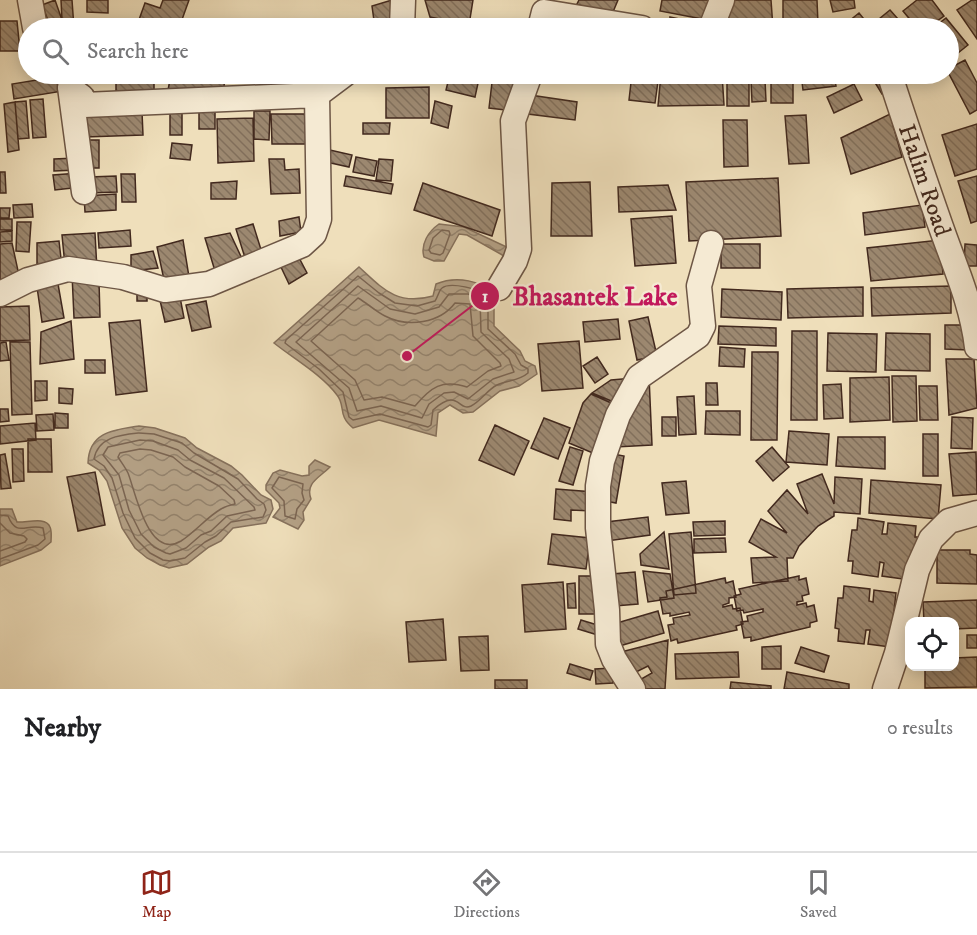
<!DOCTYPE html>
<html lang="en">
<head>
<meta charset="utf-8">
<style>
  :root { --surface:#fff; --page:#f6f6f6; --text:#202124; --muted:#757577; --line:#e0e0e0; --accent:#8f2418 }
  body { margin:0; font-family:"IM FELL DW Pica",serif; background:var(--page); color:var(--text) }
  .controls { position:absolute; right:18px; bottom:18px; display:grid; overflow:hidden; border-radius:12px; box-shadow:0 3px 15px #0003 }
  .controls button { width:54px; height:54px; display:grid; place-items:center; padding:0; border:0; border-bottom:2px solid var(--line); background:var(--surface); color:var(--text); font:30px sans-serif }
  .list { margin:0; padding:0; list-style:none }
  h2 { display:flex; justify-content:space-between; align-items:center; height:78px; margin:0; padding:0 24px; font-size:26px }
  h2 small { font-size:20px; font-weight:400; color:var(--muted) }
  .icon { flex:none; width:33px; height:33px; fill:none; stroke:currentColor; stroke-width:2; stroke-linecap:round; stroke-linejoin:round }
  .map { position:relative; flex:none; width:977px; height:689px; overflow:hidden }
  .search { position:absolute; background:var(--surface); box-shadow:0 3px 15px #0003; left:18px; right:18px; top:18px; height:66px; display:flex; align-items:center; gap:15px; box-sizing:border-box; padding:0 21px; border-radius:33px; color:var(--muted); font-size:22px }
  .sheet { height:162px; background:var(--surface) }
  nav { display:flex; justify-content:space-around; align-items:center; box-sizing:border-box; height:84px; border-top:2px solid var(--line); background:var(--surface); font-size:16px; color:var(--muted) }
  nav a { display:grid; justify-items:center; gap:3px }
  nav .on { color:var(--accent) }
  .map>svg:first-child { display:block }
  .water { fill:url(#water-waves); stroke:#86715c; stroke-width:1.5 }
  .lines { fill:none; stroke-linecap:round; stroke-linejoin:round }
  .shore { stroke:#7b6552; stroke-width:1.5 }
  .building { fill:url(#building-back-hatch); stroke:#42291e; stroke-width:1.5 }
  .minor-casing { stroke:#6d5645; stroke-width:27 }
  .minor { stroke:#f5ead3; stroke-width:24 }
  .labels { text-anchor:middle; stroke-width:4.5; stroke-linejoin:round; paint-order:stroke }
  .street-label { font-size:24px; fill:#42291e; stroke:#f5ead3 }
  .leader { fill:none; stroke:#c2185b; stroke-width:2 }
  .callout-dot { fill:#c2185b; stroke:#f5ead3; stroke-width:2 }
  .mark-label { font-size:18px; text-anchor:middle; font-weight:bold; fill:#fff }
  .callout-label { font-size:26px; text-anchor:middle; font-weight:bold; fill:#c2185b; stroke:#f5ead3; stroke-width:4.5; stroke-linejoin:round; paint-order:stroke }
</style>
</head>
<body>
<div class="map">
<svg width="977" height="689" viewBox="0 0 977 689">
  <defs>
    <pattern id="water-waves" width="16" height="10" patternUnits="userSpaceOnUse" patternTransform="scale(1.5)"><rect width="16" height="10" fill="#b4a186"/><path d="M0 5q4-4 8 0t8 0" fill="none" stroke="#94836d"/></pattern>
    <pattern id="building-back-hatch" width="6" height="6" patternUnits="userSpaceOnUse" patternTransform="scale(1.5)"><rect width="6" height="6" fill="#9c8870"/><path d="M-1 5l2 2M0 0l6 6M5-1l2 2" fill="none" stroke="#816f5b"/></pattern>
  </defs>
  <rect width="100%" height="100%" fill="#efdfbb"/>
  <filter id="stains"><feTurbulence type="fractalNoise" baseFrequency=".00333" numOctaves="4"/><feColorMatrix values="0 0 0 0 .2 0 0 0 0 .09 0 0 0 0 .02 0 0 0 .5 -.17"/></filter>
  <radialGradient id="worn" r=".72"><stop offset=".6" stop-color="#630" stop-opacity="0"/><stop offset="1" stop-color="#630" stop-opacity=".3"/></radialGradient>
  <!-- water -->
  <path class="water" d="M 439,224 L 464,227 L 513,250 L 504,256 L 467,235 L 459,234 L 444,261 L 434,261 L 424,257 C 420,244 429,231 439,224 Z
    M 359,267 C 383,289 397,306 433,296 L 436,284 C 457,275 481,281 498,295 L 494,308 L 494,326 L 520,351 L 525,361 L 535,366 L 537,374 L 519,386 L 500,391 L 473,412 L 463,413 L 450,405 L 438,413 L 436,436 L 379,420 L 353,428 C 337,415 346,406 337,395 C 321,374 294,359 274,343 Z
    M 139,426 L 155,428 L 185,438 L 197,448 L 231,466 L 242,475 L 261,495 L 271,500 L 273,509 L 266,523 L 233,528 L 221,541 L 209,547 L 187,564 L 169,568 L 160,565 L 147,558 L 135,548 L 122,528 L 107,481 L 99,470 L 88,463 C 89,432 113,430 139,426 Z
    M 315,460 L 330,467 C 319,478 305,483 311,499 L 303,512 L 304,520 L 298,529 L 273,517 L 280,508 L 279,503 L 266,490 L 266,485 L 273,473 L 280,470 L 302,476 L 309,475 L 309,466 Z
    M 0,509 L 12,509 L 17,522 C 26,523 46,516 50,527 C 52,531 51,538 51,542 L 41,550 L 0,566 Z"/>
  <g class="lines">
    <!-- shore -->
    <path class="shore" d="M 442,230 L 449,231 L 450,234 L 443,253 L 440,255 L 431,253 L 429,250 L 433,238 Z
      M 358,286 L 390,309 L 415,314 L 439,307 L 449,294 L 468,294 L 480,299 L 481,332 L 509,359 L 514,372 L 493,379 L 468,399 L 454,392 L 444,393 L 429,404 L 422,418 L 381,406 L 357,411 L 349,388 L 296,342 Z
      M 487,294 C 479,290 451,281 442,288 C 439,290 438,297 435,301 L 417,306 L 395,303 L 379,293 L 358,276 L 286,340 L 285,343 L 319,369 L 343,392 L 349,417 L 353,420 L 380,414 L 428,427 L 431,425 L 433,410 C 459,387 458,412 471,406 C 481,401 487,390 497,385 C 508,380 519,381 528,373 L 528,369 L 521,365 L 515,354 L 488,329 L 488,308 L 491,298
      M 358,298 C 367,303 375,311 385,316 C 408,328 440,323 455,303 L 470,304 L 473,336 L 500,363 L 501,366 L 488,371 L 467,387 C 442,379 431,387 415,406 L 382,397 L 364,400 L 355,380 L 311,341 Z
      M 139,433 L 154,434 L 182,443 L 194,453 L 238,479 L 257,499 L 264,504 L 266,510 L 263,517 L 231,522 L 216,536 L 205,542 L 185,558 L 170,561 L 163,560 L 150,553 L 135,538 L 123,513 L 112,478 L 104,466 L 94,459 C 98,437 120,435 139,433 Z
      M 140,440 L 153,441 L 178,450 L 190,460 L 224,478 L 254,507 L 255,510 L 227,516 L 211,531 L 201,535 L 186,548 L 170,554 L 166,553 L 154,547 L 141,534 L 129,510 L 119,475 L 103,455 L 108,447 Z
      M 140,449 L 151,450 L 173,457 L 185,467 L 219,486 L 234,500 L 235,504 C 230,505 226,506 221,509 C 207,517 195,532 181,541 C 148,561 135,490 128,473 C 125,467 121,462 118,457 L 120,453 Z
      M 279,477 L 303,484 L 302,493 L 304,500 L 297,509 L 295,519 L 285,516 L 284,501 L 272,488 Z
      M 0,515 L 8,516 C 17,538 26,523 43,528 L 45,539 L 38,545 L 0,559
      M 0,523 L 10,533 L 24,536 L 27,539 L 25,542 L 0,551"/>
  </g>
  <!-- building -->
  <path class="building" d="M 55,0 L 62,20 L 61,0 L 72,0 L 74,28 L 51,28 L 42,5 Z
    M 87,0 L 108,0 L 108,13 L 87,12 Z
    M 163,0 L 189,0 L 179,28 L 136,28 L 145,3 L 160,8 Z
    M 392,0 L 412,28 L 375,28 L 372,6 Z
    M 425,0 L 473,0 L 469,25 L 430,17 Z
    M 579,0 L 618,0 L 610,19 L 577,4 Z
    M 662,0 L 716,0 L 713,21 L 660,11 Z
    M 724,0 L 771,0 L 773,28 L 725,28 Z
    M 783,0 L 817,0 L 818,24 L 783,24 Z
    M 830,0 L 854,0 L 855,8 L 833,12 Z
    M 917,0 L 932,0 L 944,16 L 927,28 L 917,28 L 903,11 Z
    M 972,0 L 977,0 L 977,39 L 957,10 Z
    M 890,10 L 906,28 L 868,28 Z
    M 859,13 L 868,24 L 862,28 L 855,28 L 849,21 Z
    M 670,17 L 722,28 L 669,28 Z
    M 946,18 L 968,45 L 948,61 L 948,28 L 933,28 Z
    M 0,21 L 17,21 L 20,51 L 0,51 Z
    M 431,23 L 463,28 L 430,28 Z
    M 965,60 L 977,83 L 977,110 L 970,114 L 948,72 L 948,69 Z
    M 69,74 L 84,74 L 84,83 L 69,83 Z
    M 116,74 L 154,74 L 154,99 L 116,99 Z
    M 171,74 L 225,74 L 223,100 L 166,101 Z
    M 288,74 L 311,74 L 314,90 L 292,94 Z
    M 450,74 L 480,74 L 475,97 L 446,90 Z
    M 493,74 L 518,74 L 514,111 L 489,108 Z
    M 632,74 L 659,74 L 655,103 L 629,100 Z
    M 661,74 L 722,74 L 724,105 L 658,106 Z
    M 727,74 L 749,74 L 749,106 L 727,106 Z
    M 771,74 L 793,74 L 793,103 L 771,103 Z
    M 801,74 L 834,74 L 836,86 L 803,90 Z
    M 876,74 L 910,74 L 911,76 L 882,94 L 871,76 Z
    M 61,76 L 63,91 L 14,99 L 12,84 Z
    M 765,80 L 766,101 L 752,102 L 751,81 Z
    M 854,84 L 862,100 L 834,113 L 827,97 Z
    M 429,87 L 429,118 L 386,118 L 386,88 Z
    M 530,95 L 577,102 L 575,120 L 528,114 Z
    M 43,99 L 46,137 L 33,138 L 30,100 Z
    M 26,101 L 29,138 L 18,139 L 15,102 Z
    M 435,101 L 452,106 L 448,128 L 431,123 Z
    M 15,102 L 19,150 L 8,152 L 4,104 Z
    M 199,111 L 215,111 L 215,129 L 199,129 Z
    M 254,111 L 270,111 L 269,140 L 254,139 Z
    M 142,112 L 143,135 L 85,137 L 82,114 Z
    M 170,113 L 182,113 L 182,135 L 170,135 Z
    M 271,114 L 307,114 L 307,144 L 272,144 Z
    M 890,114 L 902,157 L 851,174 L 841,138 Z
    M 806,115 L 809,163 L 789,164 L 785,116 Z
    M 253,118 L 254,161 L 218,163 L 217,119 Z
    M 723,120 L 747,120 L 748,166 L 724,167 Z
    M 363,123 L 390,123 L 389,134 L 363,134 Z
    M 977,124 L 977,169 L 955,176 L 942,135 Z
    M 85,140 L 99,140 L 99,168 L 85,168 Z
    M 172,143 L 192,145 L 190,160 L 170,158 Z
    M 321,148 L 352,155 L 349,167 L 317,160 Z
    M 356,157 L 377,161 L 374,176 L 353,172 Z
    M 76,158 L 77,170 L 54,171 L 54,159 Z
    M 269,159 L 284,159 L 285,170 L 299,169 L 300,193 L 271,194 Z
    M 379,159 L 393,160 L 391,181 L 376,180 Z
    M 0,172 L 5,172 L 6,193 L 0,193 Z
    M 79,173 L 81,187 L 55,190 L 53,175 Z
    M 121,174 L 135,174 L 136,202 L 122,202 Z
    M 116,176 L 117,192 L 89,193 L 89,177 Z
    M 346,176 L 393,184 L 391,194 L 344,186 Z
    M 977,176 L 977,221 L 971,223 L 958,181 Z
    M 778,178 L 781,236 L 689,241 L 686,182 Z
    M 237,181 L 236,199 L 211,199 L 211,183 Z
    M 590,182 L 592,236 L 551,236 L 552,183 Z
    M 423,183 L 500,210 L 492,236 L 414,210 Z
    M 668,185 L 676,210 L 619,212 L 618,187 Z
    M 116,194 L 116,210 L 85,212 L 84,196 Z
    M 32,204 L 33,217 L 14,218 L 13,205 Z
    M 922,205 L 925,227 L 865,235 L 863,213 Z
    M 0,208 L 10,208 L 9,218 L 0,218 Z
    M 672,216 L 676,263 L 635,266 L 631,219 Z
    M 299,217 L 301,232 L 280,236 L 279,221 Z
    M 0,219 L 12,219 L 12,230 L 0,230 Z
    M 17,222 L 31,222 L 29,252 L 16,251 Z
    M 253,224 L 263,256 L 246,261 L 236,229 Z
    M 130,230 L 131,246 L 99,248 L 98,233 Z
    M 12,231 L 12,241 L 0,242 L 0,232 Z
    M 95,233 L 97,270 L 65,266 L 62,235 Z
    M 230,233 L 244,263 L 215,271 L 205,238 Z
    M 183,240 L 190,283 L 166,289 L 157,247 Z
    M 940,240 L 943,274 L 871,281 L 867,248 Z
    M 59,241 L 62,267 L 37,271 L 37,243 Z
    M 12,243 L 20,280 L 0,289 L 0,244 Z
    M 721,244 L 760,244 L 760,268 L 721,268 Z
    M 965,244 L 977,245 L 977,266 L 964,266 Z
    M 153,251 L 158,268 L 131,271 L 131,255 Z
    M 297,254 L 307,273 L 289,284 L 280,265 Z
    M 72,274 L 99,281 L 100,317 L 74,318 Z
    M 58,284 L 64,318 L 42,322 L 37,287 Z
    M 951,286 L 951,313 L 872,316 L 871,288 Z
    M 863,287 L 863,316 L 788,318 L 787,289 Z
    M 137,289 L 147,289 L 147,301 L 137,301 Z
    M 722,289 L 782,292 L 781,320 L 721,317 Z
    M 179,292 L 184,318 L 165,322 L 159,296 Z
    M 206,301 L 211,327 L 192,331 L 186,305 Z
    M 29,306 L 30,340 L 0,341 L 0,307 Z
    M 648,317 L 657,356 L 637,360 L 629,321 Z
    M 618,319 L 620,339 L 585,342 L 583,322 Z
    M 140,320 L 147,391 L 116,395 L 109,323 Z
    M 71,321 L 74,359 L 40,364 L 41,332 Z
    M 945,325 L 968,325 L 968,350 L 945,349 Z
    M 719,326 L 776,328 L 776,346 L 718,344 Z
    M 792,331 L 817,331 L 817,420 L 791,420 Z
    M 828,333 L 877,334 L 876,372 L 827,371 Z
    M 886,333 L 930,334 L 930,371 L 885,370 Z
    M 579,341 L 583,388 L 542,391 L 538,344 Z
    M 6,342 L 9,360 L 0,361 L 0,343 Z
    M 10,342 L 30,342 L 32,414 L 12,415 Z
    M 720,347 L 745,349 L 744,367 L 719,366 Z
    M 752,352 L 778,352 L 777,440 L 751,440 Z
    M 597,357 L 608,374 L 595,383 L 583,366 Z
    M 946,359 L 974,359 L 977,408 L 949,415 Z
    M 85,360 L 105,360 L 105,373 L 85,373 Z
    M 649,376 L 652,445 L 616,447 Z
    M 892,376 L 916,376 L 917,421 L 893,422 Z
    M 889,377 L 890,420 L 850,422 L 850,378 Z
    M 633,378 L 621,405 L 592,393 L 611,380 Z
    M 35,381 L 47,381 L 47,400 L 35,401 Z
    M 706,383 L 717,383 L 718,405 L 706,405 Z
    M 841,384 L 843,418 L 824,419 L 823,385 Z
    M 919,386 L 937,386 L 938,420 L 920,420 Z
    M 59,388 L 73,389 L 72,404 L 59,403 Z
    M 591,394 L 618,406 L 600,456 L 569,443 L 583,403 Z
    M 694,396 L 696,434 L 679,435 L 677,397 Z
    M 0,409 L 8,409 L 9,421 L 0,422 Z
    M 706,411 L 740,411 L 740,435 L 705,434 Z
    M 55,413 L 68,414 L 68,428 L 55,428 Z
    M 53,414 L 54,430 L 37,431 L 36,415 Z
    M 662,417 L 676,417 L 676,436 L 662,436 Z
    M 952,417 L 973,418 L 972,449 L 951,448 Z
    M 544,418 L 570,428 L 558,459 L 531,448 Z
    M 35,423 L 36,440 L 0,444 L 0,426 Z
    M 495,425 L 529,441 L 514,475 L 479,460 Z
    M 789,431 L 829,434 L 827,465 L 786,462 Z
    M 923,434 L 938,434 L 938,476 L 923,476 Z
    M 838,437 L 885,437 L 885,469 L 836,466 Z
    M 28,439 L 51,439 L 52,472 L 28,472 Z
    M 570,447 L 583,451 L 573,485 L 559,481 Z
    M 772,447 L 789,467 L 773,481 L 756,461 Z
    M 12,449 L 23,449 L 24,481 L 13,482 Z
    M 976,452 L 977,494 L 953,496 L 949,454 Z
    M 608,453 L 624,456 L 616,503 L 600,500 Z
    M 5,454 L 11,488 L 1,489 L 0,455 Z
    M 95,472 L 105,525 L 78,531 L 67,477 Z
    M 822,474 L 834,504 L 835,477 L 862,479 L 860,514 L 834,512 L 834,516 L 818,526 L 799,546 L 793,558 L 787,558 L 788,581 L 753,583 L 751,558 L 776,557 L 749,542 L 761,519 L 787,533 L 768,511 L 787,490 L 808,514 L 797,484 Z
    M 871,480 L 941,485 L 938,519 L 869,513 Z
    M 686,481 L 689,513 L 666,515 L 662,483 Z
    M 556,489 L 594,492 L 592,511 L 571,510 L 571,521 L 554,519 Z
    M 648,517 L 650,535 L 607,541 L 606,522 Z
    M 858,518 L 884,522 L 882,534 L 887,534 L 888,523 L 916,526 L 915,537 L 920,537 L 910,580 L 882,576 L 884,563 L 880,562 L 878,577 L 852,573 L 853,561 L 848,561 L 852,530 L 857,530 Z
    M 725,521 L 725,535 L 694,536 L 693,522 Z
    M 664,532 L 669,569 L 641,565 L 640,554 Z
    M 691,532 L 696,593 L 674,595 L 669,534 Z
    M 552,534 L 590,538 L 586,569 L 548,564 Z
    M 725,538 L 726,552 L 694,553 L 694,539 Z
    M 937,550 L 970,550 L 970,554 L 977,555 L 977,584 L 937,583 Z
    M 643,571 L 670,574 L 674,598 L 648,602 Z
    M 635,572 L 638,604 L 615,606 L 612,574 Z
    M 579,576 L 598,576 L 597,614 L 579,614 Z
    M 799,576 L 799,580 L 806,578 L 809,594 L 802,596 L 803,601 L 797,602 L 797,605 L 806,603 L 807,607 L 814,605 L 817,621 L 810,623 L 810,627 L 751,641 L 751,637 L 744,638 L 741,622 L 748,621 L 747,616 L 763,612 L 763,609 L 744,613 L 743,610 L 737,611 L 734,596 L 741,594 L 739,589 Z
    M 725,578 L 726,583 L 733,581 L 736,597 L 729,598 L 729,603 L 723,605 L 723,607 L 732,605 L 733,609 L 740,608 L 743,624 L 736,626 L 737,630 L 678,643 L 677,639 L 671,641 L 668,625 L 674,624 L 673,618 L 690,615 L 689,612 L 670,616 L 670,613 L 663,614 L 660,598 L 667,597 L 666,591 Z
    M 563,582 L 566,629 L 525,632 L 522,585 Z
    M 575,583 L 576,608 L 568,608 L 567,584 Z
    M 844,586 L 870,589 L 869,601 L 873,602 L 874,590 L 896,593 L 890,647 L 868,644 L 870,630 L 866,630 L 864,644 L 838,641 L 839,629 L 835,628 L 838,598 L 843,598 Z
    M 977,600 L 977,628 L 954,629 L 954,622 L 924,622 L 923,602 Z
    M 658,611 L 664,633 L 616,647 L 610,625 Z
    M 443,619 L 446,660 L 409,662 L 406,622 Z
    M 581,620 L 604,627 L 601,636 L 578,629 Z
    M 967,635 L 977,635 L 977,648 L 967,648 Z
    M 488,636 L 489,670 L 461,671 L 459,637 Z
    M 668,640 L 665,689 L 640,689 L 636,682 L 652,673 L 648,666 L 632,674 L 621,652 Z
    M 781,646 L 781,669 L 762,669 L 762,647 Z
    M 801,647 L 829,656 L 824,672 L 795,663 Z
    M 738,652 L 739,677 L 676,679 L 675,654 Z
    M 977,657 L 977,687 L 925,688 L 925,666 L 954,666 L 954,658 Z
    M 570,664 L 593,671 L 590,680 L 567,673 Z
    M 612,668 L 613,683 L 596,684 L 595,669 Z
    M 787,672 L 849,684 L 849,689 L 784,689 Z
    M 495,680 L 527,680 L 527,689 L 495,689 Z
    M 731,682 L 771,686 L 771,689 L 730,689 Z"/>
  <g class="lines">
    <defs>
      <path id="minor" d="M 30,0 L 35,28
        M 402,28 L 403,0
        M 540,28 L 544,12 L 642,28
        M 711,28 L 722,0
        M 892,82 C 908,131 924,179 941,227 C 955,267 972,304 977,347
        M 70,87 L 84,192
        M 70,88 L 82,97 L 84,105 L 317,95 L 345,74
        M 499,288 L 515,261 L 519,249 L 513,121 L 530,74
        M 0,294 L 28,280 L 68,269 L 123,277 L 165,290 L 209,284 L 302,245 L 314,234 L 319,219 L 317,95
        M 633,689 L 614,659 L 608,644 L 607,610 L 598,528 L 598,486 L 602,461 L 618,415 L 639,377 L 698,336 L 703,326 L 699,286 L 711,243
        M 885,689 L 897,653 L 917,570 L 931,539 L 949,521 L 977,513"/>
    </defs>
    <!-- minor casing -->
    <use href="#minor" class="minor-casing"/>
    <!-- minor -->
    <use href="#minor" class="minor"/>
  </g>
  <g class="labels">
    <!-- street labels -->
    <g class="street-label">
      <text transform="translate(925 180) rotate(71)" y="8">Halim Road</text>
    </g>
  </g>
  <!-- callouts -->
  <path class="leader" d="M407 356L485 296"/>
  <g class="callout-dot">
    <circle cx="407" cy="356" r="6"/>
    <circle cx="485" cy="296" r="15"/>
  </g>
  <g class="mark-label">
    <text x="485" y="302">1</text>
  </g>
  <g class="callout-label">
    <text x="595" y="305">Bhasantek Lake</text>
  </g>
  <rect width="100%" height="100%" filter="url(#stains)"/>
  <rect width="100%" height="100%" fill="url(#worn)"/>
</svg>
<div class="controls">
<button><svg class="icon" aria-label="locate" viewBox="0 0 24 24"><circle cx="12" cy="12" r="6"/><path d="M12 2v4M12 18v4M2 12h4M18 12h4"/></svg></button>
</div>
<div class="search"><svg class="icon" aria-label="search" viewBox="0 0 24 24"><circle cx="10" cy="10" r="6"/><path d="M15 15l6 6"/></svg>Search here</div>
</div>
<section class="sheet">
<h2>Nearby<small>0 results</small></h2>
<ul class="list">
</ul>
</section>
<nav>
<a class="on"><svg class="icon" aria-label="map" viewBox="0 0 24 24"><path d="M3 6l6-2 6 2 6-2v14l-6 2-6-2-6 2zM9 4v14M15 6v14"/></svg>Map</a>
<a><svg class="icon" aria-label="directions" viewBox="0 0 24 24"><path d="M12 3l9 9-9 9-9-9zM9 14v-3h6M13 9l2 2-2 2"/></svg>Directions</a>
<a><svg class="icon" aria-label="saved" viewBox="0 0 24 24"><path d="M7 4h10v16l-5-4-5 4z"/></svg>Saved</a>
</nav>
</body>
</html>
